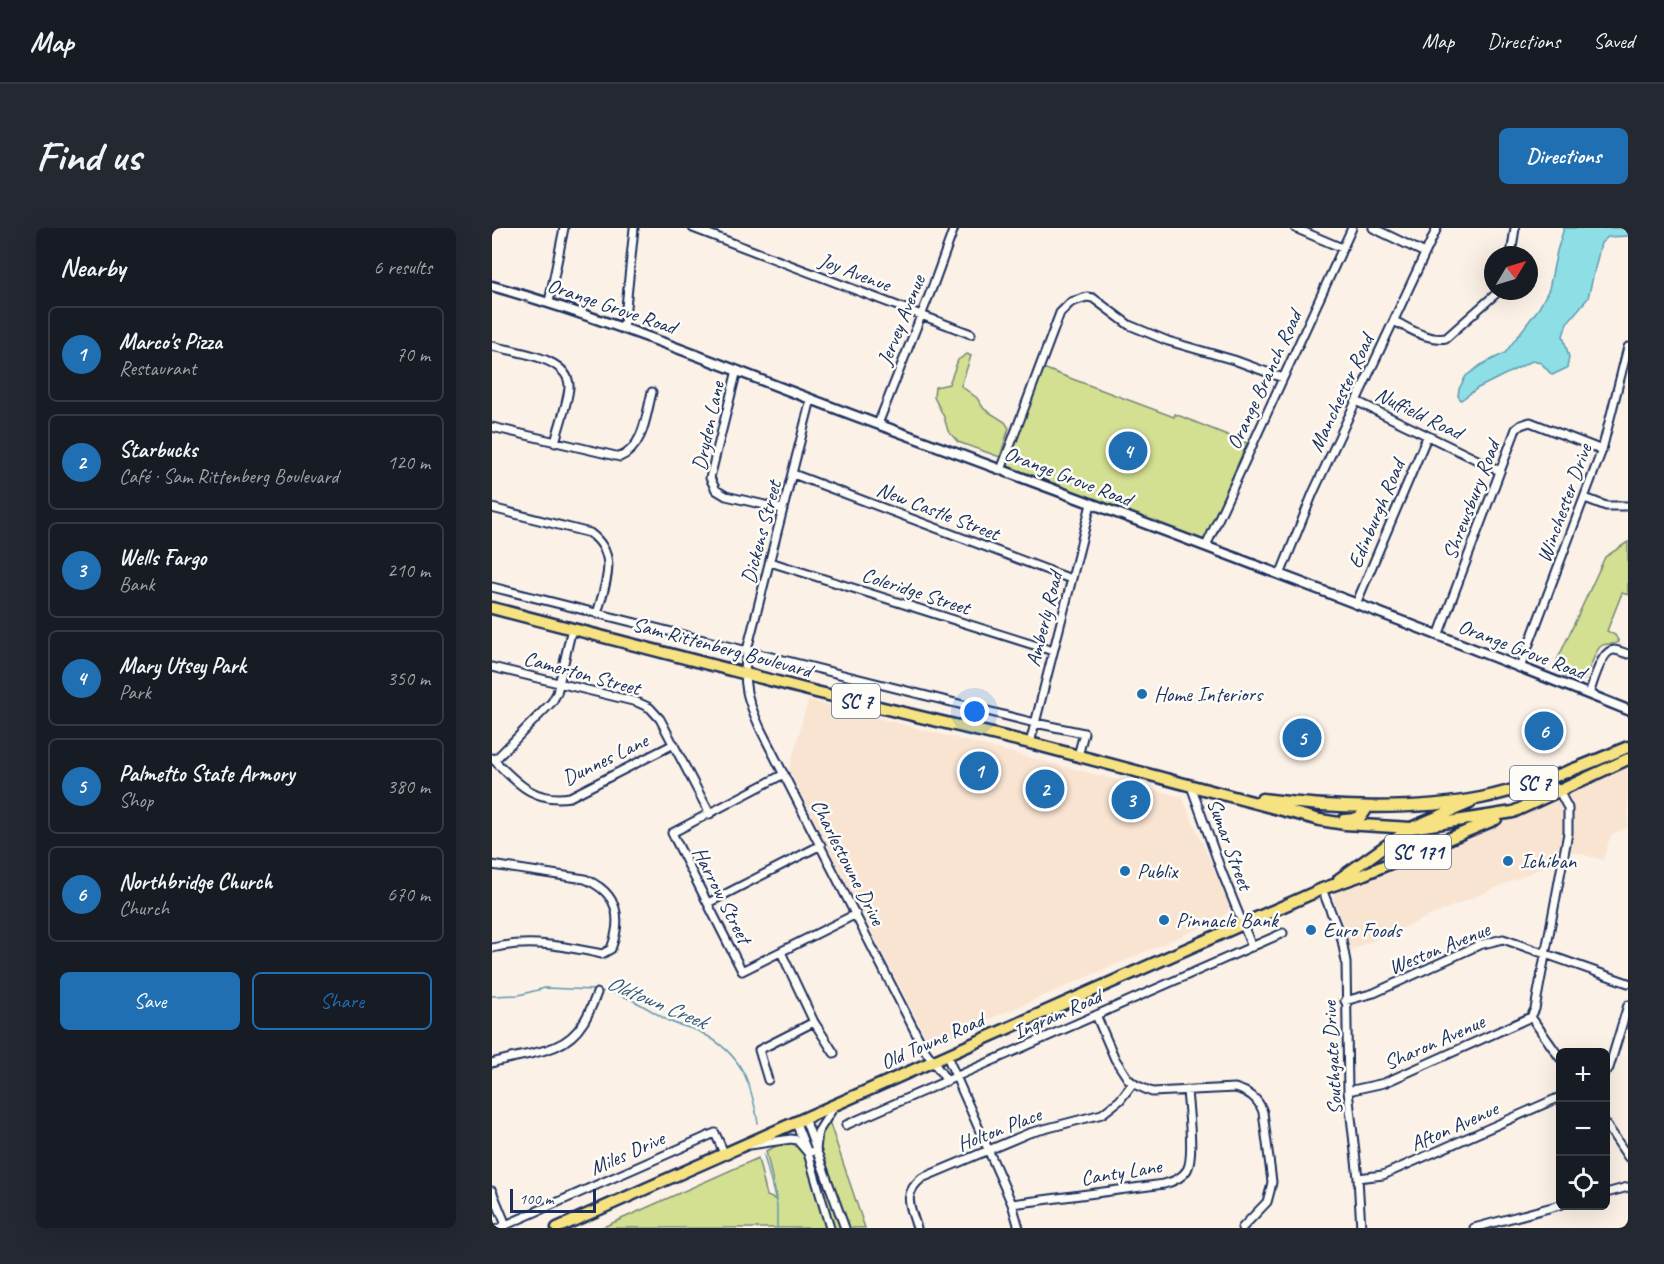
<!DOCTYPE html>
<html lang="en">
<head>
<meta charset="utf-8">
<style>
  :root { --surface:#171b24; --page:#242831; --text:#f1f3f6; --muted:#9ea1a6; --line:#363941; --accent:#1f6fb2 }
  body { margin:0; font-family:Caveat,sans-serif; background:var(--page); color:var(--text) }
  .controls { position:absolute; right:18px; bottom:18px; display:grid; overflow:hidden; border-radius:9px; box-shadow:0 6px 24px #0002 }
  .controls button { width:54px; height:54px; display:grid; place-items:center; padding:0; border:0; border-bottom:2px solid var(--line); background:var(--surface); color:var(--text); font:30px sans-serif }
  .compass { position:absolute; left:992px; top:18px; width:54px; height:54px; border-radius:50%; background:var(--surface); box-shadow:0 6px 24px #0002; rotate:52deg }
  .scale { position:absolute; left:18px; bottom:15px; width:86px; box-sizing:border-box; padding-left:6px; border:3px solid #1b2f5e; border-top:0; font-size:16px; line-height:21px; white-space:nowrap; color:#1b2f5e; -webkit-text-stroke:4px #fdfcf7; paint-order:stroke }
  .you { position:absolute; left:483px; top:484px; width:21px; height:21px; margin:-15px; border:4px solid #fff; border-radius:50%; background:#1a73e8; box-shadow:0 0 0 9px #1a73e833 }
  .badge { display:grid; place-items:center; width:39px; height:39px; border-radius:50%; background:var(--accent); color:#fff; font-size:20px; font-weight:700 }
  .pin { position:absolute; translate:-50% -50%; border:3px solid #fff; box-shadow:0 2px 6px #0006 }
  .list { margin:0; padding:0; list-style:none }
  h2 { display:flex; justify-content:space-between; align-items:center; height:78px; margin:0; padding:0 24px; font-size:26px }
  h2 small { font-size:20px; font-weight:400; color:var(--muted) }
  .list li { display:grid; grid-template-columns:39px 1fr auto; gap:18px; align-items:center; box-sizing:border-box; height:96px; margin:0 12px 12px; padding:0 12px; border:2px solid var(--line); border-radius:9px }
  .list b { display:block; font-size:22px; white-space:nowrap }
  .list p { margin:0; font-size:20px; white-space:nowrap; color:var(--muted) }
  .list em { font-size:20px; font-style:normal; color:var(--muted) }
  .actions { display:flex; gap:12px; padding:18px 24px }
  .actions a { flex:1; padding:14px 0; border:2px solid var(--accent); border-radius:9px; text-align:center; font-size:21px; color:var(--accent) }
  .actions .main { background:var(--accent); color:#fff }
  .icon { flex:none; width:33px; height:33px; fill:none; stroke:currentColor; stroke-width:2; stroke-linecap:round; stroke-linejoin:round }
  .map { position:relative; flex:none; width:1136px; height:1000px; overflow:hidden; border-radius:9px }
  header { display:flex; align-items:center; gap:36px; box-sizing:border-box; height:84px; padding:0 30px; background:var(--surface); border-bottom:2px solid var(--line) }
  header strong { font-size:28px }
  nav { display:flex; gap:33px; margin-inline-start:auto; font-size:21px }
  .intro { display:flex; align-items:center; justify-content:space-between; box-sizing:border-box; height:144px; padding:0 36px }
  h1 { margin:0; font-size:42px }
  .button { padding:15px 27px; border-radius:9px; background:var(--accent); color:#fff; font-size:21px; font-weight:700 }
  main { display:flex; gap:36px; padding:0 36px }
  aside { flex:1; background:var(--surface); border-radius:9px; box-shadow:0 6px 24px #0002 }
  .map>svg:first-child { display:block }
  .built { fill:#f9e4d2 }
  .green { fill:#d3df91; stroke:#778778; stroke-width:1.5 }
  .water { fill:#8ddfe5; stroke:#5f99af; stroke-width:1.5 }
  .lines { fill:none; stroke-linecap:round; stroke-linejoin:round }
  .stream { stroke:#5f99af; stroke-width:1.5 }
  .minor-casing { stroke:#1b2f5e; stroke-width:11 }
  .tertiary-casing { stroke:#1b2f5e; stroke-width:13 }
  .primary-casing { stroke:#1b2f5e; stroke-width:15 }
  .minor { stroke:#fdfcf7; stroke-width:7 }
  .tertiary { stroke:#fdfcf7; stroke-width:8 }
  .primary { stroke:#f7e281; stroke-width:10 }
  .poi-dot { fill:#1f6fb2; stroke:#fdfcf7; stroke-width:2 }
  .labels { text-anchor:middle; stroke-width:5; stroke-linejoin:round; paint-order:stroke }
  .shield { fill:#fdfcf7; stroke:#5f6c8c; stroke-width:1.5 }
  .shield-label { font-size:20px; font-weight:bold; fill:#1b2f5e }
  .street-label { font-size:21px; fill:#1b2f5e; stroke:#fdfcf7 }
  .poi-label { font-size:21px; fill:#1b2f5e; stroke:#fdfcf7; text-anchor:start }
  .water-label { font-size:22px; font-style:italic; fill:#385b80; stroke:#fdfcf7 }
</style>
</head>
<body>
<header>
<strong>Map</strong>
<nav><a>Map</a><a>Directions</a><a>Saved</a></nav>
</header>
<div class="intro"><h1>Find us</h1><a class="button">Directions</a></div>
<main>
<aside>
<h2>Nearby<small>6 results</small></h2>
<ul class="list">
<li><span class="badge">1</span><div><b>Marco's Pizza</b><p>Restaurant</p></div><em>70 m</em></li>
<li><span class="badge">2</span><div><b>Starbucks</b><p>Café · Sam Rittenberg Boulevard</p></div><em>120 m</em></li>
<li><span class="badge">3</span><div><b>Wells Fargo</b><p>Bank</p></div><em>210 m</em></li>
<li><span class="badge">4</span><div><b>Mary Utsey Park</b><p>Park</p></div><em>350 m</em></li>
<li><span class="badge">5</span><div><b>Palmetto State Armory</b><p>Shop</p></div><em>380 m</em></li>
<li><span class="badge">6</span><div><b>Northbridge Church</b><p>Church</p></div><em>670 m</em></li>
</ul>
<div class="actions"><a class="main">Save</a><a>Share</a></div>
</aside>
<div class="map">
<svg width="1136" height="1000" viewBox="0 0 1136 1000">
  <rect width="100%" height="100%" fill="#fbf1e6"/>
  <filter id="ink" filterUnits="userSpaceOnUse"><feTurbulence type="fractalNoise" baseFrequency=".0167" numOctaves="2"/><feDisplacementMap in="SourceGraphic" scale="12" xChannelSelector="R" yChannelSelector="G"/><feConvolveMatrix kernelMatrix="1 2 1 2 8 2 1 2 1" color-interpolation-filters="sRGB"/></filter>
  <g filter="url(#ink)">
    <!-- built -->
    <path class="built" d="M 316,472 L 690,569 L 728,655 L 738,678 L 736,685 L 717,696 L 438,817 L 297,543 Z
      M 1136,538 L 1136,599 L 1119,607 L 1111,632 L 1078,623 L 1083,596 L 1077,568 L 1079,563 Z
      M 1063,573 L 1068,575 L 1070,580 L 1074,604 L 1068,632 L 857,723 L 854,703 L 841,671 L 842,666 L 846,662 L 985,604 Z"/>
    <!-- green -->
    <path class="green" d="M 475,126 L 479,128 L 469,158 L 485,170 L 492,181 L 513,194 L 517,200 L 508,229 L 466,214 L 456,203 L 452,189 L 442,169 L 443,159 L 457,156 L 466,132 Z
      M 551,140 L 682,189 L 683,186 L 755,215 L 714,309 L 710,312 L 705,312 L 519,242 L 515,235 Z
      M 1136,314 L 1136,367 L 1130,365 L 1115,403 L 1123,407 L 1127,414 C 1121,418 1115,414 1109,418 C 1102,423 1099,443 1091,452 L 1073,448 L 1064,435 L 1113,329 Z
      M 337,893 L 373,1000 L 109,1000 L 266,930 L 275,968 L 285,972 L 274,923 Z"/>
    <!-- water -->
    <path class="water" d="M 1072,0 L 1136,0 L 1136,8 L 1116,9 L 1109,15 L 1096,70 L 1075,95 L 1071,108 L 1077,129 L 1075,140 L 1060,147 L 1049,135 L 1040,133 L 986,160 L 969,172 L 966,168 L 967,161 L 974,148 L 989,137 L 1013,125 L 1047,80 L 1057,61 L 1065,23 Z"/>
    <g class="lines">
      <!-- stream -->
      <path class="stream" d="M 107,763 C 133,764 154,780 175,792 C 186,798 199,799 210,805 C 250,826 259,854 266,895
        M 0,768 L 27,767 L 53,760 L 103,762
        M 272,927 L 285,978 L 285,1000"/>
      <defs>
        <path id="minor" d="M 201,0 L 479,106
          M 803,0 L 850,20
          M 881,0 L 933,25
          M 1019,27 L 1023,0
          M 57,74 L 72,0
          M 902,93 C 919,101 935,113 954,110 L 1007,63
          M 132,99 L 142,0
          M 0,118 C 22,124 79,129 77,160 C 75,178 67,197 63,215
          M 245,142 L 218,250 L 224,262 L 234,268 L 290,281
          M 319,171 L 255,422 C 250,457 255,471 269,502 L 432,821 L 455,853
          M 864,173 L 1008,243
          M 386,196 L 442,55 L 462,0
          M 0,199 L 128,229 C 152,219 154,187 160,164
          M 509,242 L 568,85 L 579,74 L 595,69 L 601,70 L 637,97 L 676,113 L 742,132 L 791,150
          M 301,246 L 579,351
          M 1093,270 L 1114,278 L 1136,278
          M 0,280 L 98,305 C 128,327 113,356 105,386
          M 714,318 L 860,0
          M 278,334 L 561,423
          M 788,347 L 821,265 L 945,0
          M 0,359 L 543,495 L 592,505 L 586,528
          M 864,376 L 935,209
          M 946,408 L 1024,201 L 1029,197 L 1038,194 L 1110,222
          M 0,439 L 145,474 L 158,480 L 168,491 L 218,586
          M 1028,440 L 1110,222 L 1136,119
          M 1097,466 C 1101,456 1109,422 1122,422 C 1126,422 1132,425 1136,426
          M 538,515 L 599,276
          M 0,530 C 24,554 41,575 78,569 L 182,516
          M 3,532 L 60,474 L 65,465 L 80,400
          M 292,546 L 180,605 L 250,743 L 364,686
          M 699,558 L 729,642 L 760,719
          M 1067,563 L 1076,580 L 1076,605 L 1043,781 L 1039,789 L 1068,830
          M 0,637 L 93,651 C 126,665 131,689 119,721 L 110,726 C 72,718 38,711 0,720
          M 830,661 L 850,712 L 854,734 L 856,863 L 866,950 L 869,1000
          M 216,675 L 329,617
          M 289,724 L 322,794 L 342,825
          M 853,773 L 882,765 L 987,717 L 1011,711 L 1136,755
          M 604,787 L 623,831 L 636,851 L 644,857 L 660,864 L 743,860 C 757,864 766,870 771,884 L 780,954 L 778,963 L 775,974 L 750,1000
          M 455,828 L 520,976 L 527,1000
          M 0,835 C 32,824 71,828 91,795 C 97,786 101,775 105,765
          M 1114,844 L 1117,840 L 1136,777
          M 276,852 L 267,822 L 322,794
          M 856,863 L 892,855 L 1039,789
          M 313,891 L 353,1000
          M 304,895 L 316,925 L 338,1000
          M 1114,896 L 1136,929
          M 354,897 L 791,705
          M 258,917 L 299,911 L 305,912 L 316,925 L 324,922 L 326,904 L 343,877
          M 866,950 L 891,947 L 1068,869
          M 0,963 L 14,997
          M 1114,965 L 1136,959
          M 520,976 L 672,956 C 680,954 690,950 695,942 C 703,929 696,879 695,862
          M 7,1000 L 223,905 L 232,925
          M 425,1000 C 418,978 410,966 430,950 L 537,905 L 610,886 L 628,872 L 641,855
          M 982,1000 L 1068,977"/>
        <path id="tertiary" d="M 0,58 C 135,96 264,152 396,200 C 643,291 891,384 1136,482"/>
        <path id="primary" d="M 0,380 L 324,464 L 538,515 L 828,592 L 853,596 L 919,600 L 1021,584 L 1136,531
          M 770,571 C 838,580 922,583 989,570 C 1040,559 1089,539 1136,519
          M 1035,573 L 1048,563 L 1048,553 L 1067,563
          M 852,592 C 863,592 871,590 875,579
          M 847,651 L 919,600 L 978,575
          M 65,1000 L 830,661 L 870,647 L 1004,591"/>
      </defs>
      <!-- minor casing -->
      <use href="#minor" class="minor-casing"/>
      <!-- tertiary casing -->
      <use href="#tertiary" class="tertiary-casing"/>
      <!-- primary casing -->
      <use href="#primary" class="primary-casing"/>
      <!-- minor -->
      <use href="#minor" class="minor"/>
      <!-- tertiary -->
      <use href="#tertiary" class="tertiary"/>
      <!-- primary -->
      <use href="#primary" class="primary"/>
    </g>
  </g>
  <!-- markers -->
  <g class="poi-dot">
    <circle cx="650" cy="466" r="6"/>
    <circle cx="1016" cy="633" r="6"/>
    <circle cx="633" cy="643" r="6"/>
    <circle cx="672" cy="692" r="6"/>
    <circle cx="819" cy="702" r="6"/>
  </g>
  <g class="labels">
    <!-- shield labels -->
    <g class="shield">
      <rect x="340" y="456" width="48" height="34" rx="4.5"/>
      <rect x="1018" y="538" width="48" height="34" rx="4.5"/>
      <rect x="893" y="607" width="66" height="34" rx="4.5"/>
    </g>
    <g class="shield-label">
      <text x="364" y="480">SC 7</text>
      <text x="1042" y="562">SC 7</text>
      <text x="926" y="631">SC 171</text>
    </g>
    <!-- street labels -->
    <g class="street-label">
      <text transform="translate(363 44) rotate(21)" y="7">Joy Avenue</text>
      <text transform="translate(120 78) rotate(19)" y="7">Orange Grove Road</text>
      <text transform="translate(409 92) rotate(-68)" y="7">Jervey Avenue</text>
      <text transform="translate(772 152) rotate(-65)" y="7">Orange Branch Road</text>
      <text transform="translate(849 165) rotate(-65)" y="7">Manchester Road</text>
      <text transform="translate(927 185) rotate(26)" y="7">Nuffield Road</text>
      <text transform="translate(216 198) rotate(-78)" y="7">Dryden Lane</text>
      <text transform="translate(576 248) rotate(21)" y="7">Orange Grove Road</text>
      <text transform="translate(979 272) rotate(-69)" y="7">Shrewsbury Road</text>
      <text transform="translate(1072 275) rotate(-70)" y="7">Winchester Drive</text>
      <text transform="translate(446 283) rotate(21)" y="7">New Castle Street</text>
      <text transform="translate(884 286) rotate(-67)" y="7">Edinburgh Road</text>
      <text transform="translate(269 304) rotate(-75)" y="7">Dickens Street</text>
      <text transform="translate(424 363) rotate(18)" y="7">Coleridge Street</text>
      <text transform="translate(552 391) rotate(-76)" y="7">Amberly Road</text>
      <text transform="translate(230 419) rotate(15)" y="7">Sam Rittenberg Boulevard</text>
      <text transform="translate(1030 421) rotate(21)" y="7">Orange Grove Road</text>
      <text transform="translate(90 445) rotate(15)" y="7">Camerton Street</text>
      <text transform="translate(113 531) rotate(-26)" y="7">Dunnes Lane</text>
      <text transform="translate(738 616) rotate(70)" y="7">Sumar Street</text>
      <text transform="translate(356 634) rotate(63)" y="7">Charlestowne Drive</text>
      <text transform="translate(230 667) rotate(63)" y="7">Harrow Street</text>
      <text transform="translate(947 720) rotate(-22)" y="7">Weston Avenue</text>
      <text transform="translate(565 786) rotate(-24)" y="7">Ingram Road</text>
      <text transform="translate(440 813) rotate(-24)" y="7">Old Towne Road</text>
      <text transform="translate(942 814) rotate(-24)" y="7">Sharon Avenue</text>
      <text transform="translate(840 830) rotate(-93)" y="7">Southgate Drive</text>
      <text transform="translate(962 898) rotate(-24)" y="7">Afton Avenue</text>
      <text transform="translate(507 901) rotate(-21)" y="7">Holton Place</text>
      <text transform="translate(135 925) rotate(-24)" y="7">Miles Drive</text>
      <text transform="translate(629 944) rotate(-9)" y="7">Canty Lane</text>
    </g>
    <!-- poi labels -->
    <g class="poi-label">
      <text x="662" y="473">Home Interiors</text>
      <text x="1028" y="640">Ichiban</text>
      <text x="645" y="650">Publix</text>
      <text x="684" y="699">Pinnacle Bank</text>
      <text x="831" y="709">Euro Foods</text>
    </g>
    <!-- water labels -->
    <g class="water-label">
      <text transform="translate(165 773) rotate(23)" y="8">Oldtown Creek</text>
    </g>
  </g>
</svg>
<div class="controls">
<button>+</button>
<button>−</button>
<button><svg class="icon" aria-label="locate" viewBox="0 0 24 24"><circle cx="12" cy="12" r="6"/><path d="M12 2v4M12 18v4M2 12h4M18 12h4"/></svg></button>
</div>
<svg class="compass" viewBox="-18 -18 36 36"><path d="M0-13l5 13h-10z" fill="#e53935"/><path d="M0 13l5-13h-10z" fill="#9ea1a6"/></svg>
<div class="scale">100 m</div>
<div class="you"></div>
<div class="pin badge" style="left:487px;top:543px">1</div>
<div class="pin badge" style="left:553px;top:561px">2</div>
<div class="pin badge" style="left:639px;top:572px">3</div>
<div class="pin badge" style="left:636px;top:223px">4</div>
<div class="pin badge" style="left:810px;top:510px">5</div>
<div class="pin badge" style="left:1052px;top:503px">6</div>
</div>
</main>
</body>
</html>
